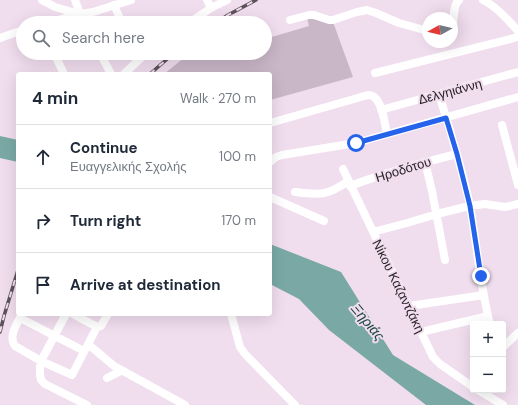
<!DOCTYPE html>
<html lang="en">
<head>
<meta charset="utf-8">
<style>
  :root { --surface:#fff; --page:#f2f2f3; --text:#1f2937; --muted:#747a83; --line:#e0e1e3 }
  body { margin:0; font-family:"DM Sans",sans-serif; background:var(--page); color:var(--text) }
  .controls { position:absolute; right:12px; bottom:12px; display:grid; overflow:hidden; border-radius:4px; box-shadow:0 4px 16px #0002 }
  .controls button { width:36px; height:36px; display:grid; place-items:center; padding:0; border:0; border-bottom:1px solid var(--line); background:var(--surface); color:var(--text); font:20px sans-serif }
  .compass { position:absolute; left:422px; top:12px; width:36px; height:36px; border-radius:50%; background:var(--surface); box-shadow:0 4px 16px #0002; rotate:262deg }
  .stop { position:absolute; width:12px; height:12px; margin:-9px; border:3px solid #2563eb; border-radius:50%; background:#fff }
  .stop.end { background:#2563eb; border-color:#fff; box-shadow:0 1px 4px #0008 }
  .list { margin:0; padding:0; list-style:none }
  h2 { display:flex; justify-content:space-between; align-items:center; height:52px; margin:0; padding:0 16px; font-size:17px }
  h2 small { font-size:13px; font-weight:400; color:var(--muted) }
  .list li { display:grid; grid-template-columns:26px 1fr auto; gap:12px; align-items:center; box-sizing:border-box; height:64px; padding:0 16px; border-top:1px solid var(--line) }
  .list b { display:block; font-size:15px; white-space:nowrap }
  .list p { margin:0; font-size:13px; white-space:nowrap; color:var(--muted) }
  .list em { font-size:13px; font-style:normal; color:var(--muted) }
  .icon { flex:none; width:22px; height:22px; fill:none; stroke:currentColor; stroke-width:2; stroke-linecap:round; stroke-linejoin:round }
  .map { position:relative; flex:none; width:518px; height:405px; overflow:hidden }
  .search { position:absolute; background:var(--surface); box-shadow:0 4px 16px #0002; left:16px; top:16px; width:256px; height:44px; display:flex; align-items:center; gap:10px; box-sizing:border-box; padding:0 14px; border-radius:22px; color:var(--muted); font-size:15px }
  .panel { position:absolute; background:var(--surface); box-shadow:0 4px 16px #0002; left:16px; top:72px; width:256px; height:244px; border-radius:4px }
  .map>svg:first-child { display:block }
  .green { fill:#c9b6c7 }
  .water { fill:#7aa9a5 }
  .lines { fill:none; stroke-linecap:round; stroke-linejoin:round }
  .street { stroke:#fff; stroke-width:8 }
  .rail-casing { stroke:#5d525b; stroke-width:3.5 }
  .rail { stroke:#f0ddee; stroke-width:2; stroke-dasharray:6; stroke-linecap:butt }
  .route { stroke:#2563eb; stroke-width:5 }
  .labels { text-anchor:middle; stroke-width:4; stroke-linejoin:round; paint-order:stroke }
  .street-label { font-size:13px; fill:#241d23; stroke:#f0ddee }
  .water-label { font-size:14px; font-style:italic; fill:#194543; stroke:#f0ddee }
</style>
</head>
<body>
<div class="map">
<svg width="518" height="405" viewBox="0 0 518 405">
  <rect width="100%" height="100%" fill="#f0ddee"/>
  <!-- green -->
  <path class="green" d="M 307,18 L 333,22 L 353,77 L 270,100 L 270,74 L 164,74 L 190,53 L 265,53 L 265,39 L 309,26 Z"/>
  <!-- water -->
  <path class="water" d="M 0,136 L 18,140 L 18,162 L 0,158 Z
    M 270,244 L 341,272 L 393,355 L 475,405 L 426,405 L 329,330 L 299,299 L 270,284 Z"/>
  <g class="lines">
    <!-- street -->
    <path class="street" d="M 42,0 L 55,7 L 79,14
      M 75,0 L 80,14 L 84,23
      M 207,0 L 211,8
      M 483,0 C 497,7 508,20 518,31
      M 114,5 L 122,23
      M 290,20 L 309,15 L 314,15 L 329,20 L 333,20 L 357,12 L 367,10 L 376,13 L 399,23 L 428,31
      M 46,23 L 80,14 L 93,12 L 131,0
      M 189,23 L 211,8 L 227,0
      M 452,27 L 453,25 C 454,16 453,5 459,0
      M 0,38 L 23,30
      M 54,53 L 64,74
      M 100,53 L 111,74
      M 375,73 L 518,37
      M 124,74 L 146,53
      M 439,94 C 450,131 462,168 470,206 C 477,245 480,286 490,324
      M 381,110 L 518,72
      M 270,123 L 368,95 C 371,95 372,95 374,97 C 382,102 385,124 387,134
      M 502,125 L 518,185
      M 270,162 L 276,157 L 282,155 L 356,143 L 518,97
      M 425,162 L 432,191 L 445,260
      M 343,169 L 433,357 L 440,364 L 473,387
      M 350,186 C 385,173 421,163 457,154
      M 295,192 C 319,195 328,196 348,181
      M 270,197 L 324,221
      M 373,232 L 407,223 L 437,214 L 469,206 L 485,204 L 505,207 L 518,204
      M 409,306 L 484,295
      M 22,314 C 17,324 8,336 15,346 L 41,361 L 72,375 L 97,327 L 101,326 L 108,314
      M 66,314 L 41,361 L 40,367 L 40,374 L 41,380 L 45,384 L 87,405
      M 73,314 L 97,327
      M 231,314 L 240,347 L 245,354 L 295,405
      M 20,318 L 84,351
      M 421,332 L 488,316
      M 88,344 L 114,366 L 185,405
      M 503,347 L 518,333
      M 107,378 L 121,371
      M 478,390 L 503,405"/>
    <defs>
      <path id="rail" d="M 216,23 L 228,15 L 256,0
        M 150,74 L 174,53
        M 0,332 L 4,316 L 18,270"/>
    </defs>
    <!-- rail casing -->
    <use href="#rail" class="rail-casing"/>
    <!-- rail -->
    <use href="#rail" class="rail"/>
  </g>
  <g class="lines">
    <!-- route -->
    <path class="route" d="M 356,143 L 446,118 L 457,154 L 470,206 L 481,276"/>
  </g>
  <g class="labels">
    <!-- street labels -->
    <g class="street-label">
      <text transform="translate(450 91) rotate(-15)" y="5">Δελγηιάννη</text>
      <text transform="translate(403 169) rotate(-17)" y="5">Ηροδότου</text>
      <text transform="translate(399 286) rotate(64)" y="5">Νίκου Καζαντζάκη</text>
    </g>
    <!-- water labels -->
    <g class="water-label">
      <text transform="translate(368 322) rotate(50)" y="5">Ξηριάς</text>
    </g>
  </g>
</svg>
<div class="controls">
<button>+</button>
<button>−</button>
</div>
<svg class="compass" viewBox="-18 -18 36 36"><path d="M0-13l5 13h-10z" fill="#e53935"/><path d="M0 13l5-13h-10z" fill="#747a83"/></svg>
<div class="stop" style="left:356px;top:143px"></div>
<div class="stop end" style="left:481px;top:276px"></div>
<div class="search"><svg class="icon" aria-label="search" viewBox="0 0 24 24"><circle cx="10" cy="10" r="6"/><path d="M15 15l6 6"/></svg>Search here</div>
<section class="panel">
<h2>4 min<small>Walk · 270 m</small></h2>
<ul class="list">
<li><svg class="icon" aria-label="ahead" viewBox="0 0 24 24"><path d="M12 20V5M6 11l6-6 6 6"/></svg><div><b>Continue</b><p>Ευαγγελικής Σχολής</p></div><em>100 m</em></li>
<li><svg class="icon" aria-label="right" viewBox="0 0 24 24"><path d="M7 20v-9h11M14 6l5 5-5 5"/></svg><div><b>Turn right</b></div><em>170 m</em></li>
<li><svg class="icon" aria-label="arrive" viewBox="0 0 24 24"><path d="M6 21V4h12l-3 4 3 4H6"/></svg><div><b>Arrive at destination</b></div></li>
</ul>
</section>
</div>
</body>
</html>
